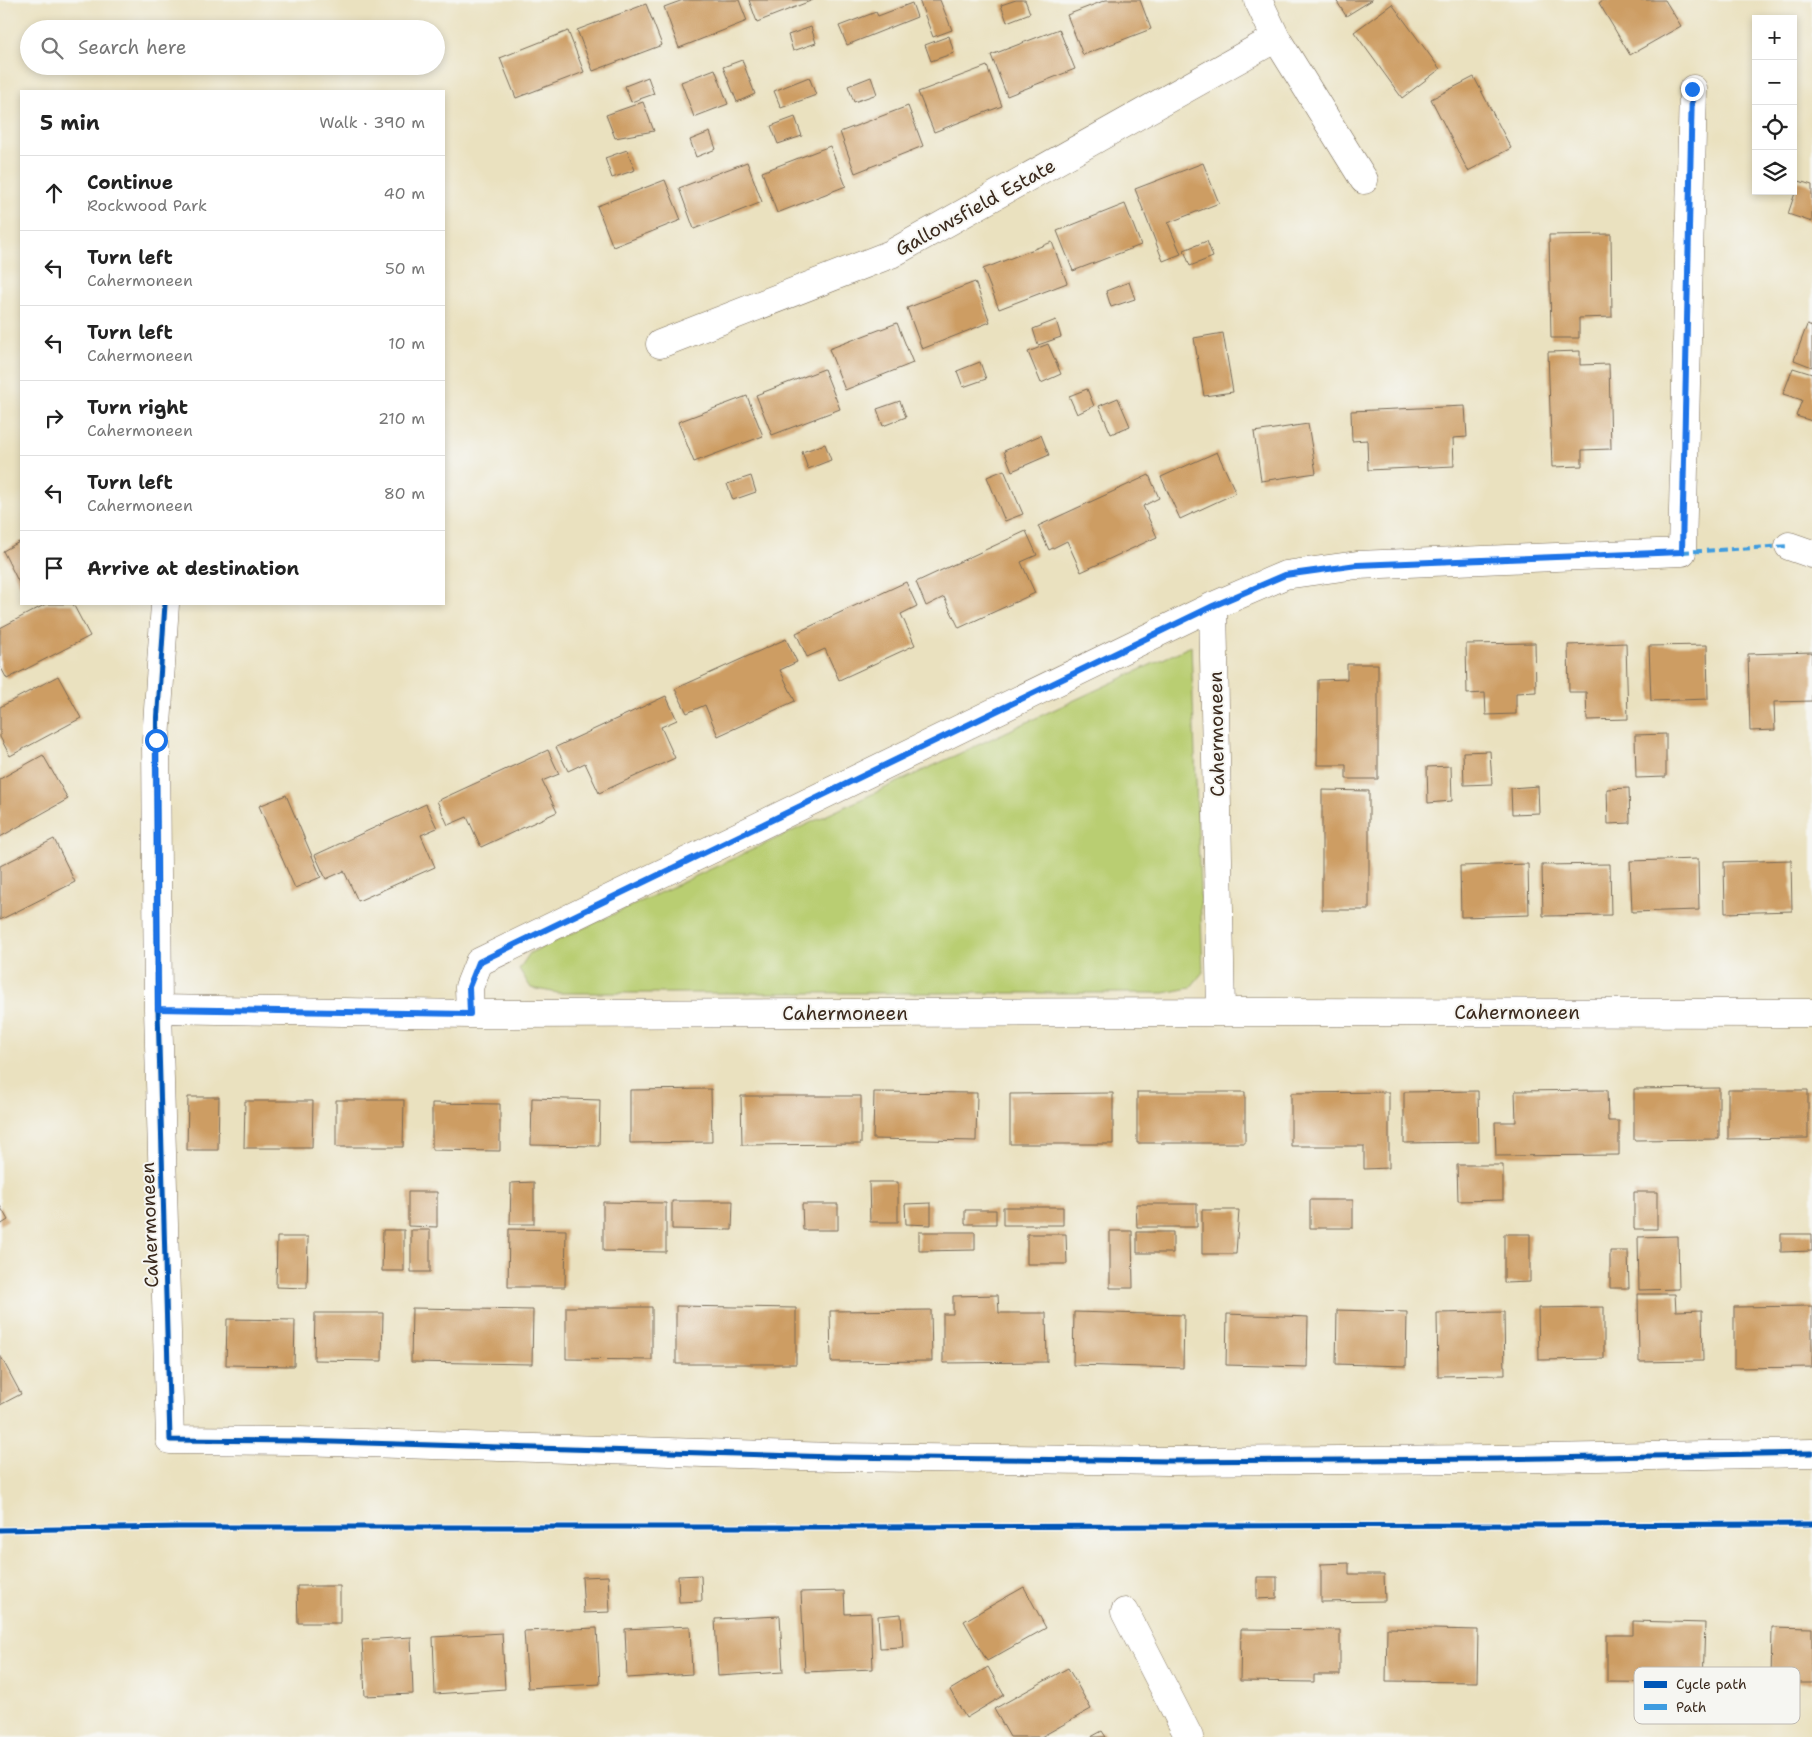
<!DOCTYPE html>
<html lang="en">
<head>
<meta charset="utf-8">
<style>
  :root { --surface:#fff; --page:#f6f6f6; --text:#222; --muted:#767676; --line:#e0e0e0 }
  body { margin:0; font-family:"Shantell Sans",sans-serif; background:var(--page); color:var(--text) }
  .controls { position:absolute; right:15px; top:15px; display:grid; overflow:hidden; border-radius:0px; box-shadow:0 2px 8px #0003 }
  .controls button { width:45px; height:45px; display:grid; place-items:center; padding:0; border:0; border-bottom:1px solid var(--line); background:var(--surface); color:var(--text); font:25px sans-serif }
  .stop { position:absolute; width:15px; height:15px; margin:-11px; border:4px solid #1a73e8; border-radius:50%; background:#fff }
  .stop.end { background:#1a73e8; border-color:#fff; box-shadow:0 1px 5px #0008 }
  .list { margin:0; padding:0; list-style:none }
  h2 { display:flex; justify-content:space-between; align-items:center; height:65px; margin:0; padding:0 20px; font-size:21px }
  h2 small { font-size:16px; font-weight:400; color:var(--muted) }
  .list li { display:grid; grid-template-columns:32px 1fr auto; gap:15px; align-items:center; box-sizing:border-box; height:75px; padding:0 20px; border-top:1px solid var(--line) }
  .list b { display:block; font-size:19px; white-space:nowrap }
  .list p { margin:0; font-size:16px; white-space:nowrap; color:var(--muted) }
  .list em { font-size:16px; font-style:normal; color:var(--muted) }
  .icon { flex:none; width:28px; height:28px; fill:none; stroke:currentColor; stroke-width:2; stroke-linecap:round; stroke-linejoin:round }
  .map { position:relative; flex:none; width:1812px; height:1737px; overflow:hidden }
  .search { position:absolute; background:var(--surface); box-shadow:0 2px 8px #0003; left:20px; top:20px; width:425px; height:55px; display:flex; align-items:center; gap:12px; box-sizing:border-box; padding:0 18px; border-radius:28px; color:var(--muted); font-size:19px }
  .panel { position:absolute; background:var(--surface); box-shadow:0 2px 8px #0003; left:20px; top:90px; width:425px; height:515px; border-radius:0px }
  .map>svg:first-child { display:block }
  .green { fill:#b9ce72; stroke:#7a7c48 }
  .building { fill:#cd9d64 }
  .lines { fill:none; stroke-linecap:round; stroke-linejoin:round }
  .minor-casing { stroke:#786a56; stroke-width:29 }
  .minor { stroke:#fff; stroke-width:28 }
  .quiet { stroke:#3f9ce0; stroke-width:4; stroke-dasharray:8 4; stroke-linecap:butt }
  .cycleway-casing { stroke:#f6f6f2; stroke-width:8 }
  .cycleway { stroke:#0057b8; stroke-width:5 }
  .route { stroke:#1a73e8; stroke-width:6 }
  .labels { text-anchor:middle; stroke-width:4; stroke-linejoin:round; paint-order:stroke }
  .street-label { font-size:19px; fill:#3b2a1e; stroke:#f6f6f2 }
  .key { fill:#f6f6f2; stroke:#beb9b2; stroke-width:1 }
  .key-label { font-size:14px; fill:#3b2a1e }
</style>
</head>
<body>
<div class="map">
<svg width="1812" height="1737" viewBox="0 0 1812 1737">
  <rect width="100%" height="100%" fill="#f6f6f2"/>
  <filter id="ink" filterUnits="userSpaceOnUse"><feTurbulence type="fractalNoise" baseFrequency=".02" numOctaves="2"/><feDisplacementMap in="SourceGraphic" scale="10" xChannelSelector="R" yChannelSelector="G"/><feConvolveMatrix kernelMatrix="1 2 1 2 8 2 1 2 1" color-interpolation-filters="sRGB"/></filter>
  <filter id="wash" filterUnits="userSpaceOnUse"><feTurbulence type="fractalNoise" baseFrequency=".0096" numOctaves="4" result="noise"/><feDisplacementMap in="SourceGraphic" scale="20" xChannelSelector="R" yChannelSelector="G"/><feGaussianBlur stdDeviation="1.12" result="paint"/><feColorMatrix in="noise" values="0 0 0 0 0 0 0 0 0 0 0 0 0 0 0 0 0 1.4 0 .05"/><feComposite in="paint" operator="in"/></filter>
  <g filter="url(#wash)">
    <rect width="100%" height="100%" fill="#eae1bf"/>
    <!-- green -->
    <path class="green" d="M 1191,646 L 1203,972 L 1190,988 L 1164,993 L 558,993 L 531,988 L 519,969 L 530,953 Z"/>
    <g id="blocks">
      <!-- building -->
      <path class="building" d="M 683,0 L 739,0 L 747,21 L 679,48 L 664,7 Z
        M 749,0 L 813,0 L 757,22 Z
        M 919,0 L 940,0 L 952,30 L 933,37 Z
        M 1016,0 L 1025,0 L 1030,13 L 1007,22 L 1001,5 Z
        M 1106,0 L 1140,0 L 1151,29 L 1083,55 L 1067,15 Z
        M 1336,0 L 1372,0 L 1346,16 Z
        M 1603,0 L 1665,0 L 1681,26 L 1630,55 L 1599,3 Z
        M 912,3 L 917,17 L 847,45 L 839,26 L 876,12 L 878,16 Z
        M 646,4 L 662,45 L 593,71 L 577,30 Z
        M 1392,4 L 1440,69 L 1402,98 L 1354,32 Z
        M 811,27 L 816,43 L 793,51 L 788,35 Z
        M 1059,29 L 1075,69 L 1007,96 L 991,55 Z
        M 568,31 L 584,72 L 516,98 L 500,58 Z
        M 949,36 L 954,53 L 931,61 L 925,45 Z
        M 742,60 L 755,94 L 737,102 L 723,67 Z
        M 987,66 L 1002,106 L 934,132 L 918,92 Z
        M 715,69 L 728,104 L 694,117 L 681,82 Z
        M 648,77 L 654,94 L 631,102 L 625,86 Z
        M 809,77 L 816,95 L 781,108 L 774,91 Z
        M 871,77 L 877,94 L 854,102 L 848,86 Z
        M 1474,77 L 1511,148 L 1468,171 L 1431,99 Z
        M 643,102 L 654,131 L 615,138 L 606,115 Z
        M 908,106 L 923,146 L 855,173 L 840,132 Z
        M 795,117 L 802,136 L 778,144 L 771,126 Z
        M 710,132 L 716,149 L 696,157 L 690,140 Z
        M 830,146 L 846,186 L 777,213 L 762,172 Z
        M 627,150 L 635,170 L 612,178 L 605,158 Z
        M 747,162 L 762,202 L 694,229 L 679,188 Z
        M 1203,163 L 1219,203 L 1168,223 L 1181,254 L 1163,261 L 1135,189 Z
        M 665,180 L 681,220 L 613,247 L 597,206 Z
        M 1799,181 L 1812,185 L 1812,222 L 1788,214 Z
        M 1125,204 L 1141,245 L 1073,271 L 1057,231 Z
        M 1611,234 L 1612,317 L 1579,318 L 1579,338 L 1551,338 L 1549,235 Z
        M 1207,241 L 1213,257 L 1190,266 L 1184,250 Z
        M 1052,242 L 1067,283 L 999,309 L 983,269 Z
        M 975,282 L 990,322 L 922,349 L 907,308 Z
        M 1129,282 L 1135,299 L 1111,307 L 1106,291 Z
        M 1056,320 L 1061,337 L 1038,345 L 1033,329 Z
        M 897,323 L 913,363 L 845,390 L 829,349 Z
        M 1807,325 L 1812,327 L 1812,367 L 1794,360 Z
        M 1223,333 L 1233,392 L 1204,396 L 1194,338 Z
        M 1048,344 L 1061,374 L 1041,383 L 1028,352 Z
        M 1580,351 L 1580,365 L 1609,364 L 1611,449 L 1582,450 L 1582,466 L 1552,467 L 1548,352 Z
        M 980,362 L 986,379 L 963,387 L 957,371 Z
        M 1793,368 L 1812,374 L 1812,421 L 1796,416 L 1802,400 L 1783,394 Z
        M 824,369 L 840,409 L 772,435 L 756,395 Z
        M 1087,389 L 1094,406 L 1077,414 L 1069,396 Z
        M 747,396 L 763,436 L 694,462 L 678,422 Z
        M 1118,398 L 1130,426 L 1111,434 L 1099,406 Z
        M 900,401 L 906,417 L 883,426 L 877,409 Z
        M 1465,406 L 1467,437 L 1453,438 L 1454,466 L 1368,470 L 1367,440 L 1352,441 L 1351,411 Z
        M 1308,424 L 1316,473 L 1261,481 L 1254,432 Z
        M 1041,435 L 1049,455 L 1012,471 L 1004,451 Z
        M 825,444 L 831,460 L 808,469 L 802,452 Z
        M 1217,452 L 1236,493 L 1180,519 L 1161,477 Z
        M 1004,470 L 1023,514 L 1005,521 L 987,477 Z
        M 1149,475 L 1159,498 L 1143,506 L 1157,537 L 1081,572 L 1067,541 L 1049,550 L 1038,526 Z
        M 751,476 L 756,492 L 733,500 L 727,484 Z
        M 1026,531 L 1037,555 L 1021,562 L 1035,593 L 959,628 L 944,597 L 926,606 L 916,582 Z
        M 21,541 L 21,587 L 3,551 Z
        M 906,582 L 917,606 L 901,614 L 915,645 L 839,680 L 825,649 L 807,657 L 796,633 Z
        M 46,604 L 73,604 L 90,636 L 7,679 L 0,666 L 0,628 Z
        M 786,639 L 797,662 L 780,670 L 795,701 L 718,736 L 705,705 L 687,713 L 675,689 Z
        M 1535,643 L 1536,692 L 1516,693 L 1516,714 L 1486,715 L 1485,693 L 1467,694 L 1466,644 Z
        M 1626,643 L 1628,719 L 1587,720 L 1586,692 L 1569,692 L 1568,645 Z
        M 1707,645 L 1708,699 L 1651,701 L 1649,646 Z
        M 1812,652 L 1812,701 L 1774,702 L 1775,730 L 1750,731 L 1748,654 Z
        M 1347,664 L 1378,664 L 1378,779 L 1346,779 L 1346,765 L 1317,765 L 1318,680 L 1347,679 Z
        M 58,676 L 81,718 L 10,756 L 0,737 L 0,707 Z
        M 666,696 L 677,720 L 661,727 L 675,758 L 599,793 L 585,763 L 568,771 L 556,747 Z
        M 1666,734 L 1666,777 L 1636,778 L 1635,735 Z
        M 548,750 L 559,774 L 542,781 L 557,812 L 481,847 L 467,817 L 448,825 L 437,801 Z
        M 1490,751 L 1492,784 L 1464,785 L 1463,752 Z
        M 43,755 L 68,799 L 0,837 L 0,779 Z
        M 1451,766 L 1452,801 L 1428,803 L 1427,767 Z
        M 1538,786 L 1539,813 L 1512,814 L 1511,788 Z
        M 1629,788 L 1630,823 L 1608,824 L 1607,789 Z
        M 1322,790 L 1369,791 L 1369,910 L 1322,910 Z
        M 286,795 L 321,877 L 295,888 L 259,806 Z
        M 426,804 L 437,828 L 421,835 L 435,867 L 358,901 L 344,871 L 326,879 L 315,855 Z
        M 54,839 L 75,882 L 0,920 L 0,866 Z
        M 1698,859 L 1699,910 L 1632,912 L 1630,861 Z
        M 1791,860 L 1792,911 L 1725,913 L 1724,862 Z
        M 1528,864 L 1529,915 L 1461,917 L 1460,866 Z
        M 1610,864 L 1611,915 L 1543,916 L 1542,865 Z
        M 1719,1088 L 1719,1139 L 1634,1140 L 1634,1089 Z
        M 711,1089 L 712,1142 L 630,1143 L 630,1090 Z
        M 1607,1090 L 1608,1121 L 1619,1121 L 1619,1155 L 1496,1156 L 1495,1122 L 1516,1122 L 1515,1091 Z
        M 1728,1090 L 1808,1090 L 1808,1138 L 1728,1139 Z
        M 1478,1091 L 1479,1142 L 1404,1143 L 1404,1092 Z
        M 874,1092 L 977,1093 L 976,1141 L 873,1139 Z
        M 1137,1092 L 1245,1092 L 1245,1143 L 1137,1143 Z
        M 1389,1092 L 1389,1168 L 1364,1169 L 1364,1146 L 1291,1146 L 1291,1093 Z
        M 1113,1093 L 1113,1144 L 1010,1144 L 1010,1094 Z
        M 741,1096 L 861,1096 L 861,1144 L 742,1145 Z
        M 188,1097 L 219,1097 L 218,1150 L 187,1150 Z
        M 532,1098 L 600,1100 L 599,1146 L 531,1145 Z
        M 336,1100 L 404,1100 L 403,1147 L 336,1147 Z
        M 245,1101 L 313,1101 L 312,1148 L 244,1148 Z
        M 432,1103 L 500,1104 L 500,1151 L 432,1150 Z
        M 1457,1165 L 1503,1165 L 1503,1200 L 1458,1201 Z
        M 534,1182 L 534,1224 L 510,1224 L 511,1183 Z
        M 869,1182 L 898,1182 L 898,1222 L 870,1222 Z
        M 408,1192 L 437,1192 L 437,1227 L 408,1226 Z
        M 1634,1192 L 1657,1192 L 1657,1229 L 1634,1229 Z
        M 1310,1200 L 1353,1200 L 1353,1228 L 1310,1228 Z
        M 672,1201 L 733,1201 L 732,1230 L 672,1229 Z
        M 603,1202 L 666,1203 L 666,1252 L 603,1251 Z
        M 931,1203 L 931,1225 L 906,1224 L 905,1204 Z
        M 802,1204 L 838,1204 L 838,1230 L 803,1230 Z
        M 1136,1204 L 1197,1204 L 1197,1227 L 1137,1227 Z
        M 0,1206 L 8,1220 L 0,1225 Z
        M 1003,1207 L 1063,1207 L 1063,1225 L 1003,1225 Z
        M 965,1210 L 996,1210 L 996,1224 L 965,1224 Z
        M 1202,1210 L 1239,1210 L 1236,1254 L 1202,1254 Z
        M 509,1229 L 566,1230 L 565,1287 L 508,1287 Z
        M 383,1230 L 404,1230 L 404,1271 L 382,1271 Z
        M 411,1230 L 430,1230 L 430,1272 L 411,1272 Z
        M 1110,1231 L 1132,1231 L 1133,1288 L 1110,1288 Z
        M 919,1232 L 975,1232 L 975,1250 L 919,1251 Z
        M 1137,1232 L 1173,1232 L 1173,1253 L 1137,1253 Z
        M 1027,1234 L 1066,1234 L 1067,1264 L 1027,1264 Z
        M 1504,1234 L 1530,1234 L 1530,1282 L 1504,1283 Z
        M 1781,1234 L 1812,1234 L 1812,1251 L 1781,1252 Z
        M 1678,1236 L 1679,1289 L 1639,1290 L 1638,1237 Z
        M 277,1237 L 308,1237 L 307,1288 L 276,1287 Z
        M 1610,1251 L 1628,1251 L 1629,1288 L 1610,1288 Z
        M 1638,1294 L 1675,1294 L 1676,1311 L 1702,1310 L 1703,1361 L 1639,1362 Z
        M 998,1295 L 999,1313 L 1046,1313 L 1047,1362 L 943,1363 L 943,1314 L 953,1314 L 953,1296 Z
        M 676,1306 L 796,1308 L 796,1364 L 676,1364 Z
        M 1812,1306 L 1812,1367 L 1734,1368 L 1734,1307 Z
        M 566,1307 L 652,1307 L 652,1360 L 566,1359 Z
        M 1604,1307 L 1604,1359 L 1539,1360 L 1538,1308 Z
        M 412,1308 L 533,1310 L 532,1364 L 411,1362 Z
        M 931,1310 L 932,1361 L 831,1362 L 830,1311 Z
        M 1337,1310 L 1407,1312 L 1406,1366 L 1336,1364 Z
        M 1074,1312 L 1184,1315 L 1183,1368 L 1073,1365 Z
        M 1504,1312 L 1505,1375 L 1438,1376 L 1437,1313 Z
        M 315,1313 L 383,1313 L 382,1361 L 314,1360 Z
        M 1227,1314 L 1308,1317 L 1307,1367 L 1226,1365 Z
        M 227,1319 L 295,1320 L 294,1366 L 226,1365 Z
        M 0,1355 L 21,1394 L 0,1405 Z
        M 1349,1563 L 1349,1574 L 1384,1574 L 1385,1601 L 1321,1602 L 1321,1564 Z
        M 701,1575 L 702,1601 L 679,1602 L 678,1576 Z
        M 608,1576 L 610,1612 L 584,1613 L 582,1577 Z
        M 1257,1577 L 1277,1577 L 1277,1598 L 1257,1599 Z
        M 297,1586 L 340,1586 L 340,1623 L 298,1623 Z
        M 1024,1587 L 1046,1628 L 987,1661 L 964,1621 Z
        M 844,1591 L 845,1614 L 871,1613 L 873,1669 L 805,1672 L 801,1592 Z
        M 901,1614 L 903,1647 L 880,1648 L 878,1616 Z
        M 780,1616 L 783,1672 L 718,1676 L 715,1619 Z
        M 1633,1621 L 1705,1623 L 1703,1683 L 1607,1682 L 1607,1635 L 1633,1635 Z
        M 690,1626 L 692,1674 L 627,1678 L 625,1629 Z
        M 1772,1627 L 1812,1628 L 1812,1683 L 1771,1683 Z
        M 597,1628 L 600,1684 L 528,1688 L 524,1631 Z
        M 1387,1628 L 1478,1630 L 1477,1682 L 1386,1681 Z
        M 1241,1629 L 1340,1630 L 1340,1675 L 1314,1675 L 1314,1682 L 1240,1681 Z
        M 502,1633 L 505,1689 L 435,1694 L 433,1637 Z
        M 411,1637 L 413,1694 L 365,1696 L 362,1640 Z
        M 988,1667 L 1004,1695 L 966,1718 L 950,1690 Z
        M 1068,1668 L 1091,1709 L 1041,1737 L 1010,1737 L 994,1709 Z
        M 1102,1731 L 1106,1737 L 1091,1737 Z"/>
    </g>
  </g>
  <g filter="url(#ink)">
    <use href="#blocks" fill-opacity="0" stroke="#786a56" stroke-width="1"/>
    <g class="lines">
      <defs>
        <path id="minor" d="M 1258,0 L 1276,38 L 1364,180
          M 660,344 L 891,254 L 1276,38
          M 1789,546 L 1812,554
          M 165,604 L 156,740 L 158,1009 L 170,1440 L 298,1441 L 835,1457 L 1169,1461 L 1497,1459 L 1812,1453
          M 1213,606 L 1221,1012
          M 158,1009 L 470,1014 L 1221,1012 L 1812,1013
          M 470,1014 L 469,987 L 479,962 L 1213,606 L 1285,575 L 1357,565 L 1682,552 L 1693,89
          M 1125,1612 L 1189,1737"/>
      </defs>
      <!-- minor casing -->
      <use href="#minor" class="minor-casing"/>
      <!-- minor -->
      <use href="#minor" class="minor"/>
      <!-- quiet -->
      <path class="quiet" d="M 1682,552 L 1789,546"/>
      <defs>
        <path id="cycleway" d="M 165,604 L 156,740 L 158,1009 L 170,1440 L 298,1441 L 835,1457 L 1169,1461 L 1497,1459 L 1812,1453
          M 0,1530 L 178,1527 L 857,1527 L 1812,1524"/>
      </defs>
      <!-- cycleway casing -->
      <use href="#cycleway" class="cycleway-casing"/>
      <!-- cycleway -->
      <use href="#cycleway" class="cycleway"/>
    </g>
  </g>
  <g class="lines" filter="url(#ink)">
    <!-- route -->
    <path class="route" d="M 156,740 L 158,1009 L 470,1014 L 469,987 L 479,962 L 1213,606 L 1285,575 L 1357,565 L 1682,552 L 1692,89"/>
  </g>
  <g class="labels">
    <!-- street labels -->
    <g class="street-label">
      <text transform="translate(975 207) rotate(-29)" y="7">Gallowsfield Estate</text>
      <text transform="translate(1216 734) rotate(-91)" y="7">Cahermoneen</text>
      <text x="1517" y="1019">Cahermoneen</text>
      <text x="845" y="1020">Cahermoneen</text>
      <text transform="translate(149 1225) rotate(-92)" y="7">Cahermoneen</text>
    </g>
  </g>
  <!-- legend -->
  <rect x="1634" y="1667" width="166" height="57" rx="8" class="key"/>
  <rect x="1644" y="1681" width="23" height="7" fill="#0057b8"/>
  <rect x="1644" y="1704" width="23" height="6" fill="#3f9ce0"/>
  <g class="key-label">
    <text x="1676" y="1689">Cycle path</text>
    <text x="1676" y="1712">Path</text>
  </g>
</svg>
<div class="controls">
<button>+</button>
<button>−</button>
<button><svg class="icon" aria-label="locate" viewBox="0 0 24 24"><circle cx="12" cy="12" r="6"/><path d="M12 2v4M12 18v4M2 12h4M18 12h4"/></svg></button>
<button><svg class="icon" aria-label="layers" viewBox="0 0 24 24"><path d="M12 4l9 5-9 5-9-5zM3 14l9 5 9-5"/></svg></button>
</div>
<div class="stop" style="left:156px;top:740px"></div>
<div class="stop end" style="left:1692px;top:89px"></div>
<div class="search"><svg class="icon" aria-label="search" viewBox="0 0 24 24"><circle cx="10" cy="10" r="6"/><path d="M15 15l6 6"/></svg>Search here</div>
<section class="panel">
<h2>5 min<small>Walk · 390 m</small></h2>
<ul class="list">
<li><svg class="icon" aria-label="ahead" viewBox="0 0 24 24"><path d="M12 20V5M6 11l6-6 6 6"/></svg><div><b>Continue</b><p>Rockwood Park</p></div><em>40 m</em></li>
<li><svg class="icon" aria-label="left" viewBox="0 0 24 24"><path d="M17 20v-9H6M10 6l-5 5 5 5"/></svg><div><b>Turn left</b><p>Cahermoneen</p></div><em>50 m</em></li>
<li><svg class="icon" aria-label="left" viewBox="0 0 24 24"><path d="M17 20v-9H6M10 6l-5 5 5 5"/></svg><div><b>Turn left</b><p>Cahermoneen</p></div><em>10 m</em></li>
<li><svg class="icon" aria-label="right" viewBox="0 0 24 24"><path d="M7 20v-9h11M14 6l5 5-5 5"/></svg><div><b>Turn right</b><p>Cahermoneen</p></div><em>210 m</em></li>
<li><svg class="icon" aria-label="left" viewBox="0 0 24 24"><path d="M17 20v-9H6M10 6l-5 5 5 5"/></svg><div><b>Turn left</b><p>Cahermoneen</p></div><em>80 m</em></li>
<li><svg class="icon" aria-label="arrive" viewBox="0 0 24 24"><path d="M6 21V4h12l-3 4 3 4H6"/></svg><div><b>Arrive at destination</b></div></li>
</ul>
</section>
</div>
</body>
</html>
